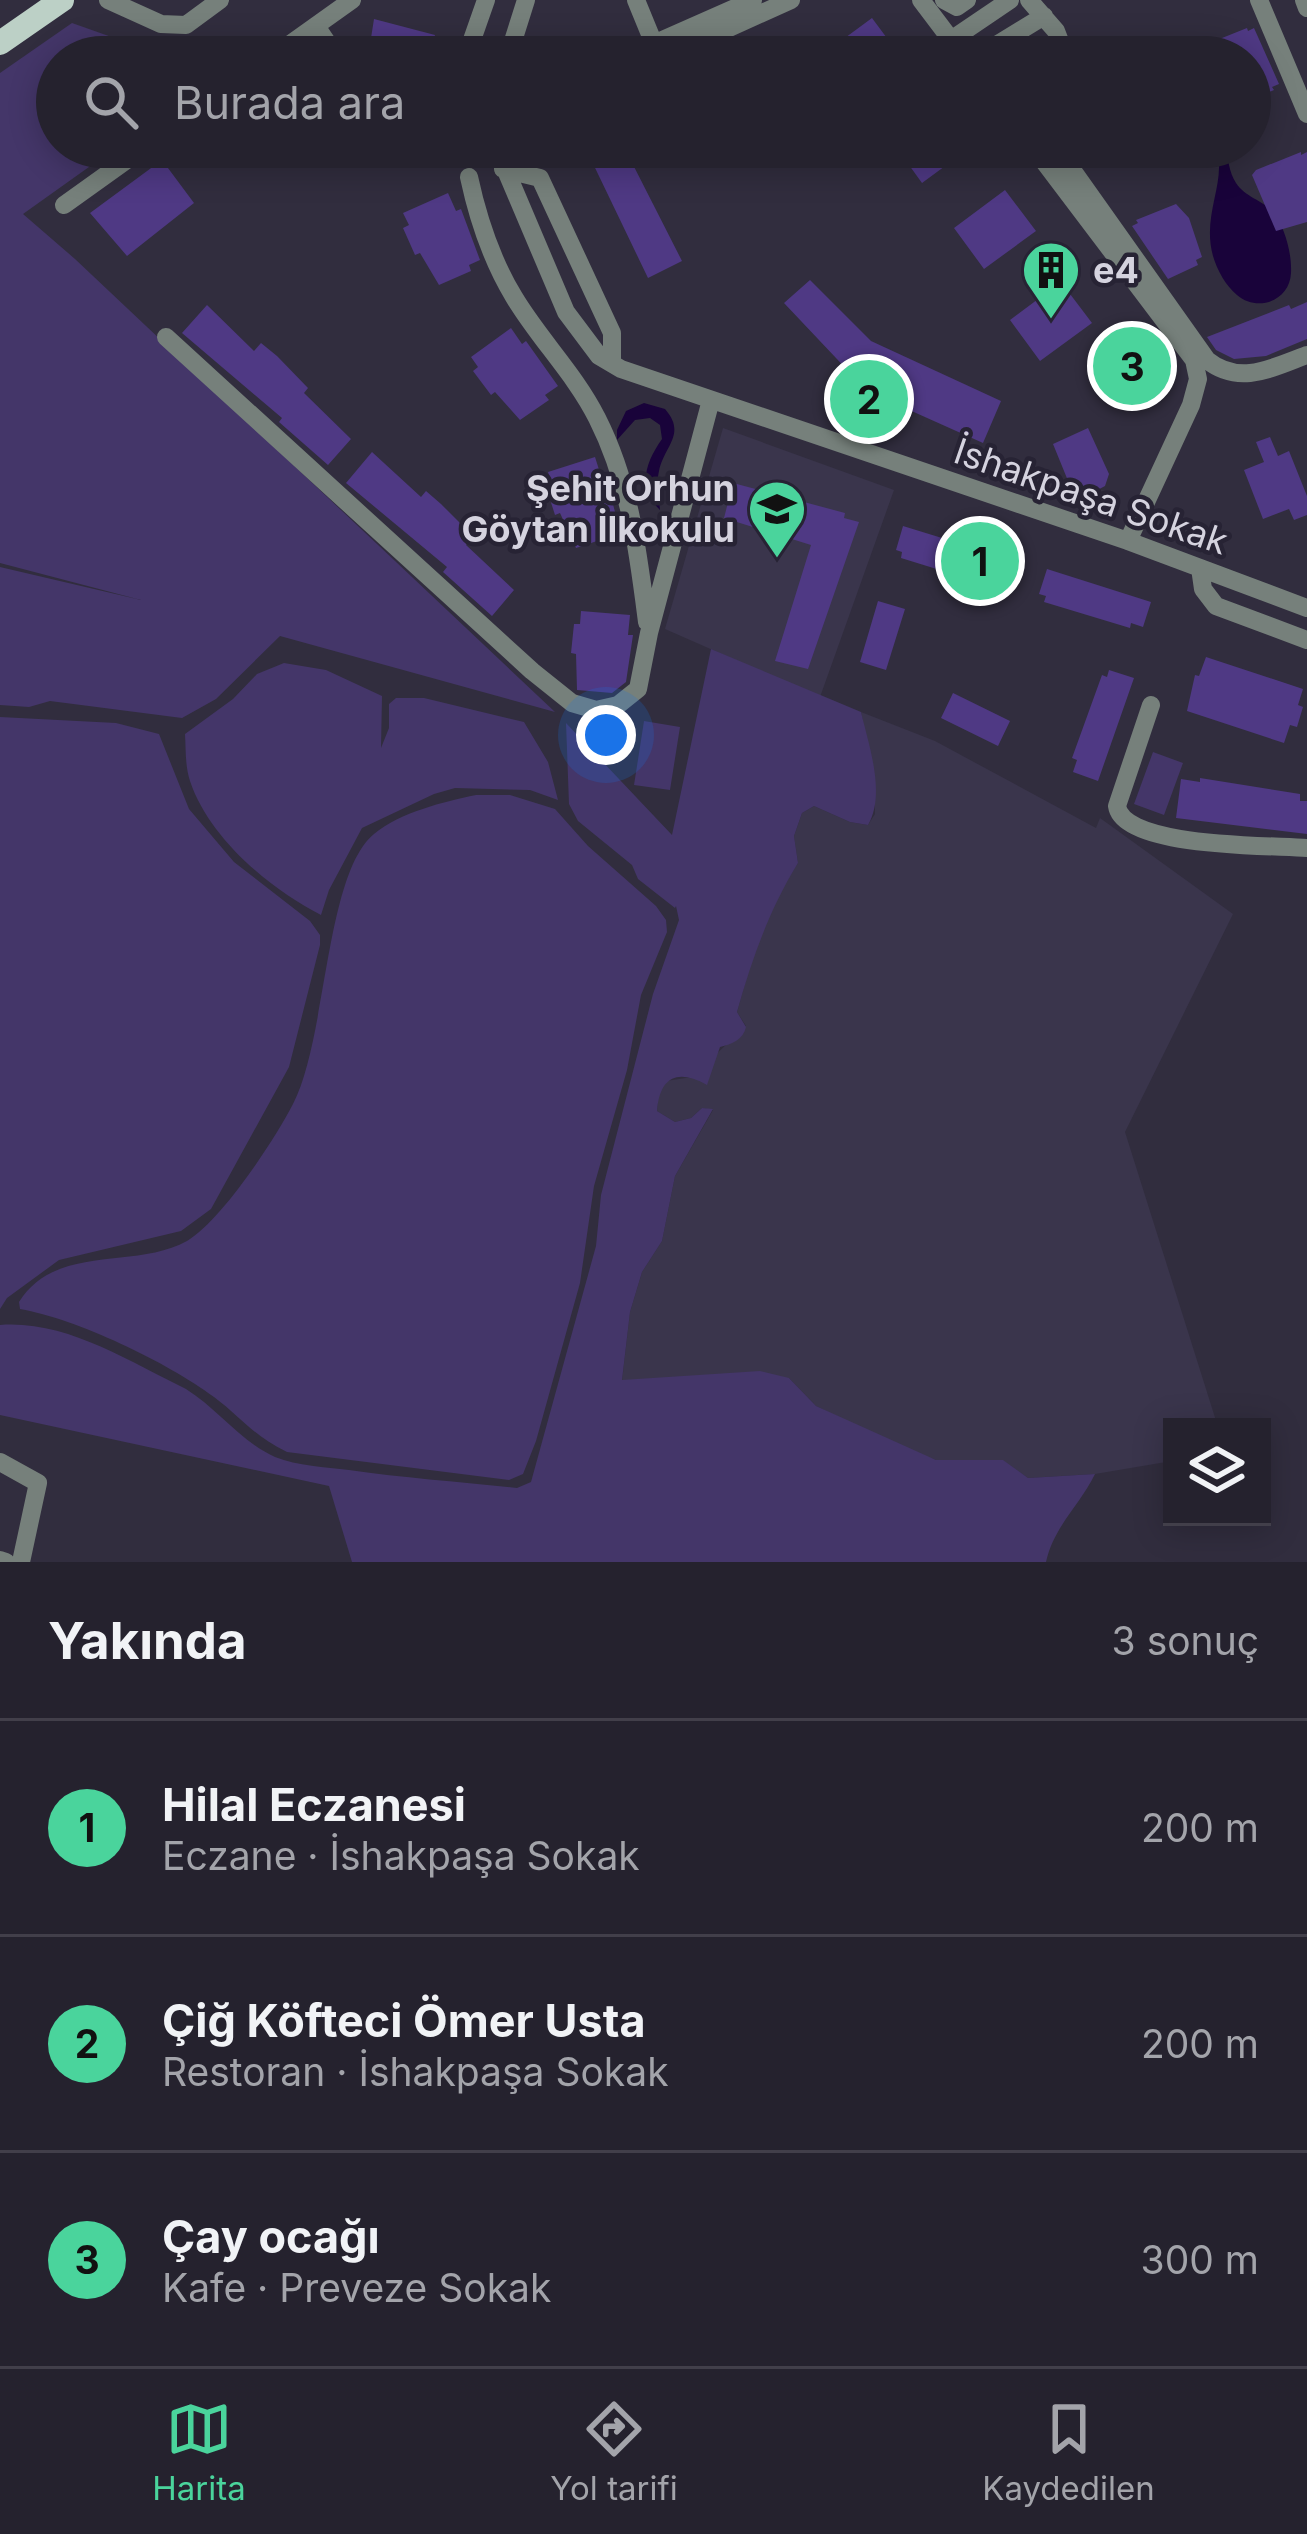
<!DOCTYPE html>
<html lang="tr">
<head>
<meta charset="utf-8">
<style>
  :root { --surface:#25222e; --page:#2d2a36; --text:#f1f3f6; --muted:#a3a4aa; --line:#423f4a; --accent:#4ad49c }
  body { margin:0; font-family:Inter,sans-serif; background:var(--page); color:var(--text) }
  .controls { position:absolute; right:36px; bottom:36px; display:grid; overflow:hidden; border-radius:0px; box-shadow:0 6px 30px #0003 }
  .controls button { width:108px; height:108px; display:grid; place-items:center; padding:0; border:0; border-bottom:3px solid var(--line); background:var(--surface); color:var(--text); font:60px sans-serif }
  .you { position:absolute; left:606px; top:735px; width:42px; height:42px; margin:-30px; border:9px solid #fff; border-radius:50%; background:#1a73e8; box-shadow:0 0 0 18px #1a73e833 }
  .badge { display:grid; place-items:center; width:78px; height:78px; border-radius:50%; background:var(--accent); color:#111; font-size:39px; font-weight:700 }
  .pin { position:absolute; translate:-50% -50%; border:6px solid #fff; box-shadow:0 3px 12px #0006 }
  .list { margin:0; padding:0; list-style:none }
  h2 { display:flex; justify-content:space-between; align-items:center; height:156px; margin:0; padding:0 48px; font-size:51px }
  h2 small { font-size:39px; font-weight:400; color:var(--muted) }
  .list li { display:grid; grid-template-columns:78px 1fr auto; gap:36px; align-items:center; box-sizing:border-box; height:216px; padding:0 48px; border-top:3px solid var(--line) }
  .list b { display:block; font-size:45px; white-space:nowrap }
  .list p { margin:0; font-size:39px; white-space:nowrap; color:var(--muted) }
  .list em { font-size:39px; font-style:normal; color:var(--muted) }
  .icon { flex:none; width:66px; height:66px; fill:none; stroke:currentColor; stroke-width:2; stroke-linecap:round; stroke-linejoin:round }
  .map { position:relative; flex:none; width:1307px; height:1562px; overflow:hidden }
  .search { position:absolute; background:var(--surface); box-shadow:0 6px 30px #0003; left:36px; right:36px; top:36px; height:132px; display:flex; align-items:center; gap:30px; box-sizing:border-box; padding:0 42px; border-radius:66px; color:var(--muted); font-size:45px }
  .sheet { height:804px; background:var(--surface) }
  nav { display:flex; justify-content:space-around; align-items:center; box-sizing:border-box; height:168px; border-top:3px solid var(--line); background:var(--surface); font-size:33px; color:var(--muted) }
  nav a { display:grid; justify-items:center; gap:6px }
  nav .on { color:var(--accent) }
  .map>svg:first-child { display:block }
  .built { fill:#3a354c }
  .green { fill:#443669 }
  .water { fill:#19033a }
  .building { fill:#4f3984 }
  .lines { fill:none; stroke-linecap:round; stroke-linejoin:round }
  .minor { stroke:#76807b; stroke-width:18 }
  .major { stroke:#bcd0c6; stroke-width:24 }
  .labels { text-anchor:middle; stroke-width:9; stroke-linejoin:round; paint-order:stroke }
  .poi-label { font-size:36px; font-weight:bold; fill:#d5d3df; stroke:#272334; text-anchor:start }
  .street-label { font-size:36px; fill:#d5d3df; stroke:#272334 }
</style>
</head>
<body>
<div class="map">
<svg width="1307" height="1562" viewBox="0 0 1307 1562">
  <rect width="100%" height="100%" fill="#312d3e"/>
  <!-- built -->
  <path class="built" d="M 723,428 L 894,490 L 820,697 L 665,629 Z
    M 861,712 L 935,741 L 1096,828 L 1100,818 L 1233,914 L 1125,1132 L 1218,1427 L 1172,1427 L 1172,1461 L 1095,1474 L 1028,1478 L 1002,1460 L 936,1460 L 895,1445 L 816,1406 L 789,1378 L 622,1381 L 630,1312 L 642,1272 L 662,1241 L 675,1176 L 713,1110 L 702,1108 L 691,1118 L 675,1122 L 657,1111 L 658,1095 L 666,1081 L 692,1077 L 746,1026 L 737,1012 L 753,955 L 777,896 L 798,863 L 794,836 L 802,813 L 814,806 L 850,822 L 868,825 L 875,814 L 875,787 Z"/>
  <!-- green -->
  <path class="green" d="M 72,23 L 168,57 L 57,57 L 57,147 L 117,147 L 23,214 L 75,259 L 555,712 L 280,636 L 216,699 L 182,718 L 50,701 L 29,707 L 0,705 L 0,567 L 141,600 L 0,563 L 0,73 Z
    M 711,649 L 861,712 C 869,746 886,794 868,825 L 850,822 L 814,806 L 802,813 L 794,836 L 798,863 C 769,910 752,959 737,1012 L 746,1027 C 743,1040 732,1044 720,1047 L 707,1085 C 678,1069 660,1076 657,1111 L 675,1122 L 691,1118 L 702,1108 L 713,1109 L 675,1176 L 662,1241 L 642,1272 L 630,1312 L 622,1380 L 760,1371 L 789,1378 L 816,1406 L 936,1460 L 1003,1460 L 1028,1478 L 1095,1474 C 1080,1505 1054,1526 1046,1562 L 352,1562 L 329,1486 L 0,1415 L 0,1325 C 66,1320 128,1361 186,1389 C 218,1409 240,1441 275,1457 C 298,1466 325,1467 349,1470 C 405,1478 461,1482 517,1488 L 531,1482 L 596,1246 L 601,1195 L 653,994 L 679,920 L 676,906 L 675,908 L 638,879 L 632,865 L 578,821 L 569,804 L 566,723 L 672,835 Z
    M 284,663 L 326,670 L 382,696 L 381,748 L 389,728 L 389,704 L 396,698 L 424,698 L 524,722 L 548,762 L 558,800 L 530,790 L 455,788 L 434,794 L 362,828 L 329,890 L 321,915 C 270,889 209,838 190,781 C 185,766 186,750 185,734 L 233,699 L 257,674 Z
    M 0,717 L 116,723 L 159,734 L 189,809 L 234,862 L 310,921 L 320,935 L 320,945 L 289,1067 L 211,1209 L 181,1231 L 59,1260 L 7,1298 L 0,1309 Z
    M 644,721 L 680,727 L 670,790 L 634,785 Z
    M 1153,752 L 1183,763 L 1164,815 L 1134,804 Z
    M 476,795 L 510,795 L 555,809 L 588,846 L 656,906 L 666,920 L 667,932 L 641,995 L 627,1070 L 594,1186 L 580,1283 L 536,1441 L 523,1474 L 509,1480 L 287,1452 C 251,1434 242,1418 214,1397 C 167,1362 77,1319 20,1309 L 19,1302 C 56,1243 135,1270 187,1241 C 221,1221 274,1141 293,1104 C 327,1039 325,874 374,834 C 401,812 443,802 476,795 Z"/>
  <!-- water -->
  <path class="water" d="M 1215,147 L 1226,147 C 1228,159 1229,172 1236,183 C 1245,197 1262,200 1272,211 C 1285,226 1292,254 1291,273 C 1290,300 1258,313 1237,295 C 1226,286 1217,270 1213,256 C 1201,213 1229,179 1215,147 Z
    M 644,403 L 665,409 C 687,434 664,446 659,471 C 656,483 659,497 660,510 C 637,488 645,463 662,439 L 660,425 L 650,418 L 635,420 L 617,440 L 617,430 L 626,411 Z"/>
  <!-- building -->
  <path class="building" d="M 872,18 L 901,57 L 819,57 Z
    M 374,19 L 435,35 L 429,57 L 368,57 Z
    M 1247,28 L 1248,31 L 1254,28 L 1279,84 L 1272,87 L 1274,90 L 1250,100 L 1250,57 L 1206,57 L 1202,46 Z
    M 585,147 L 624,147 L 682,261 L 648,278 Z
    M 896,147 L 971,147 L 922,183 Z
    M 1301,152 L 1301,155 L 1307,152 L 1307,222 L 1276,231 L 1252,175 L 1256,170 Z
    M 162,160 L 194,203 L 127,256 L 90,213 Z
    M 1005,190 L 1036,231 L 984,269 L 954,228 Z
    M 448,193 L 456,211 L 461,209 L 480,260 L 469,265 L 471,271 L 439,285 L 420,253 L 415,255 L 403,228 L 409,225 L 403,213 Z
    M 1176,204 L 1189,218 L 1202,257 L 1196,260 L 1198,265 L 1168,279 L 1132,226 L 1138,223 L 1136,220 Z
    M 810,280 L 871,341 L 1001,401 L 983,443 L 849,383 L 853,376 L 784,303 Z
    M 1061,282 L 1092,323 L 1040,361 L 1010,320 Z
    M 1307,302 L 1307,339 L 1266,356 L 1234,359 L 1216,350 L 1207,337 L 1289,305 L 1291,309 Z
    M 207,305 L 254,351 L 261,343 L 277,356 L 308,388 L 304,393 L 351,439 L 328,465 L 279,422 L 282,418 L 182,333 Z
    M 511,328 L 522,344 L 526,341 L 558,386 L 545,395 L 549,400 L 520,420 L 495,392 L 491,395 L 473,371 L 478,367 L 471,357 Z
    M 1088,428 L 1109,474 L 1105,486 L 1088,495 L 1073,493 L 1053,444 Z
    M 1270,437 L 1278,456 L 1289,451 L 1307,496 L 1307,515 L 1294,520 L 1289,509 L 1263,519 L 1244,470 L 1264,462 L 1256,442 Z
    M 372,452 L 421,497 L 426,491 L 441,504 L 473,536 L 466,545 L 514,590 L 492,616 L 443,572 L 447,567 L 346,483 Z
    M 595,457 L 601,476 L 605,474 L 619,527 L 608,531 L 609,537 L 576,548 L 560,513 L 555,515 L 546,487 L 552,485 L 548,472 Z
    M 733,483 L 845,513 L 844,518 L 859,522 L 808,669 L 775,661 L 811,545 L 724,518 Z
    M 903,526 L 1007,558 L 999,583 L 987,579 L 985,584 L 901,558 L 902,552 L 896,550 Z
    M 1047,569 L 1151,602 L 1143,627 L 1131,623 L 1130,628 L 1044,602 L 1046,596 L 1039,594 Z
    M 878,601 L 905,609 L 886,670 L 860,662 Z
    M 581,611 L 630,615 L 628,635 L 633,635 L 626,682 L 612,693 L 577,690 L 576,654 L 571,653 L 574,624 L 580,624 Z
    M 1206,657 L 1303,689 L 1298,705 L 1303,707 L 1297,727 L 1290,725 L 1284,743 L 1187,711 L 1195,675 L 1199,676 Z
    M 1109,670 L 1134,678 L 1098,781 L 1073,772 L 1077,760 L 1072,758 L 1102,675 L 1107,677 Z
    M 953,693 L 1010,721 L 998,746 L 941,718 Z
    M 1200,778 L 1300,794 L 1300,801 L 1307,801 L 1307,834 L 1176,818 L 1181,779 L 1200,782 Z"/>
  <g class="lines">
    <!-- minor -->
    <path class="minor" d="M 108,0 L 161,24 L 186,25 L 220,0
      M 636,0 L 654,44
      M 921,0 L 964,57
      M 944,0 L 957,7 L 967,0
      M 1029,0 L 1056,31 L 1066,57
      M 1259,0 L 1307,114
      M 1304,0 L 1307,8
      M 316,26 L 337,57
      M 951,40 L 1010,0
      M 272,57 L 352,0
      M 466,57 L 486,0
      M 508,57 L 526,0
      M 624,57 L 753,0
      M 665,57 L 791,0
      M 977,57 L 1044,16
      M 496,147 L 566,312 L 599,356 L 621,369 L 1128,541 L 1307,608
      M 1033,147 L 1194,360 L 1198,379 L 1191,405 L 1128,541
      M 1056,147 L 1207,360 C 1239,386 1272,368 1307,355
      M 503,169 L 540,178 L 612,333 L 612,363
      M 469,177 C 478,219 491,259 514,297 C 539,339 575,374 597,418 C 630,483 638,551 647,622
      M 64,205 L 145,147
      M 166,337 L 532,671 L 572,703 L 596,710 L 618,705 L 638,689 L 649,633 L 711,400
      M 1200,568 L 1203,589 L 1216,606 L 1307,640
      M 1151,705 L 1117,806 C 1123,848 1270,845 1307,848
      M 0,1462 L 38,1483 L 21,1562
      M 0,1560 L 6,1562"/>
    <!-- major -->
    <path class="major" d="M 0,43 L 62,0"/>
  </g>
  <!-- icons -->
  <defs>
    <symbol id="building-pin" viewBox="-11 -11 22 30"><path d="M0 17L-7.5 6A9.5 9.5 0 1 1 7.5 6Z" fill="#4ad49c" stroke="#272334"/><path d="M-4-6H4V6H1V3H-1V6H-4ZM-2.5-4.3h1.7v1.8h-1.7ZM.8-4.3h1.7v1.8H.8ZM-2.5-1h1.7V.8h-1.7ZM.8-1h1.7V.8H.8Z" fill="#111"/></symbol>
    <symbol id="school-pin" viewBox="-11 -11 22 30"><path d="M0 17L-7.5 6A9.5 9.5 0 1 1 7.5 6Z" fill="#4ad49c" stroke="#272334"/><path d="M0-5L7-2L0 1L-7-2ZM-4 1L0 2.5L4 1V4Q0 6-4 4Z" fill="#111"/></symbol>
  </defs>
  <g fill-rule="evenodd">
    <use href="#building-pin" x="1018" y="237" width="66" height="90"/>
    <use href="#school-pin" x="744" y="476" width="66" height="90"/>
  </g>
  <g class="labels">
    <!-- poi labels -->
    <g class="poi-label">
      <text x="1093" y="283">e4</text>
      <text x="735" y="501" text-anchor="end">Şehit Orhun<tspan x="735" dy="41">Göytan İlkokulu</tspan></text>
    </g>
    <!-- street labels -->
    <g class="street-label">
      <text transform="translate(1091 496) rotate(19)" y="13">İshakpaşa Sokak</text>
    </g>
  </g>
</svg>
<div class="controls">
<button><svg class="icon" aria-label="layers" viewBox="0 0 24 24"><path d="M12 4l9 5-9 5-9-5zM3 14l9 5 9-5"/></svg></button>
</div>
<div class="you"></div>
<div class="pin badge" style="left:980px;top:561px">1</div>
<div class="pin badge" style="left:869px;top:399px">2</div>
<div class="pin badge" style="left:1132px;top:366px">3</div>
<div class="search"><svg class="icon" aria-label="search" viewBox="0 0 24 24"><circle cx="10" cy="10" r="6"/><path d="M15 15l6 6"/></svg>Burada ara</div>
</div>
<section class="sheet">
<h2>Yakında<small>3 sonuç</small></h2>
<ul class="list">
<li><span class="badge">1</span><div><b>Hilal Eczanesi</b><p>Eczane · İshakpaşa Sokak</p></div><em>200 m</em></li>
<li><span class="badge">2</span><div><b>Çiğ Köfteci Ömer Usta</b><p>Restoran · İshakpaşa Sokak</p></div><em>200 m</em></li>
<li><span class="badge">3</span><div><b>Çay ocağı</b><p>Kafe · Preveze Sokak</p></div><em>300 m</em></li>
</ul>
</section>
<nav>
<a class="on"><svg class="icon" aria-label="map" viewBox="0 0 24 24"><path d="M3 6l6-2 6 2 6-2v14l-6 2-6-2-6 2zM9 4v14M15 6v14"/></svg>Harita</a>
<a><svg class="icon" aria-label="directions" viewBox="0 0 24 24"><path d="M12 3l9 9-9 9-9-9zM9 14v-3h6M13 9l2 2-2 2"/></svg>Yol tarifi</a>
<a><svg class="icon" aria-label="saved" viewBox="0 0 24 24"><path d="M7 4h10v16l-5-4-5 4z"/></svg>Kaydedilen</a>
</nav>
</body>
</html>
